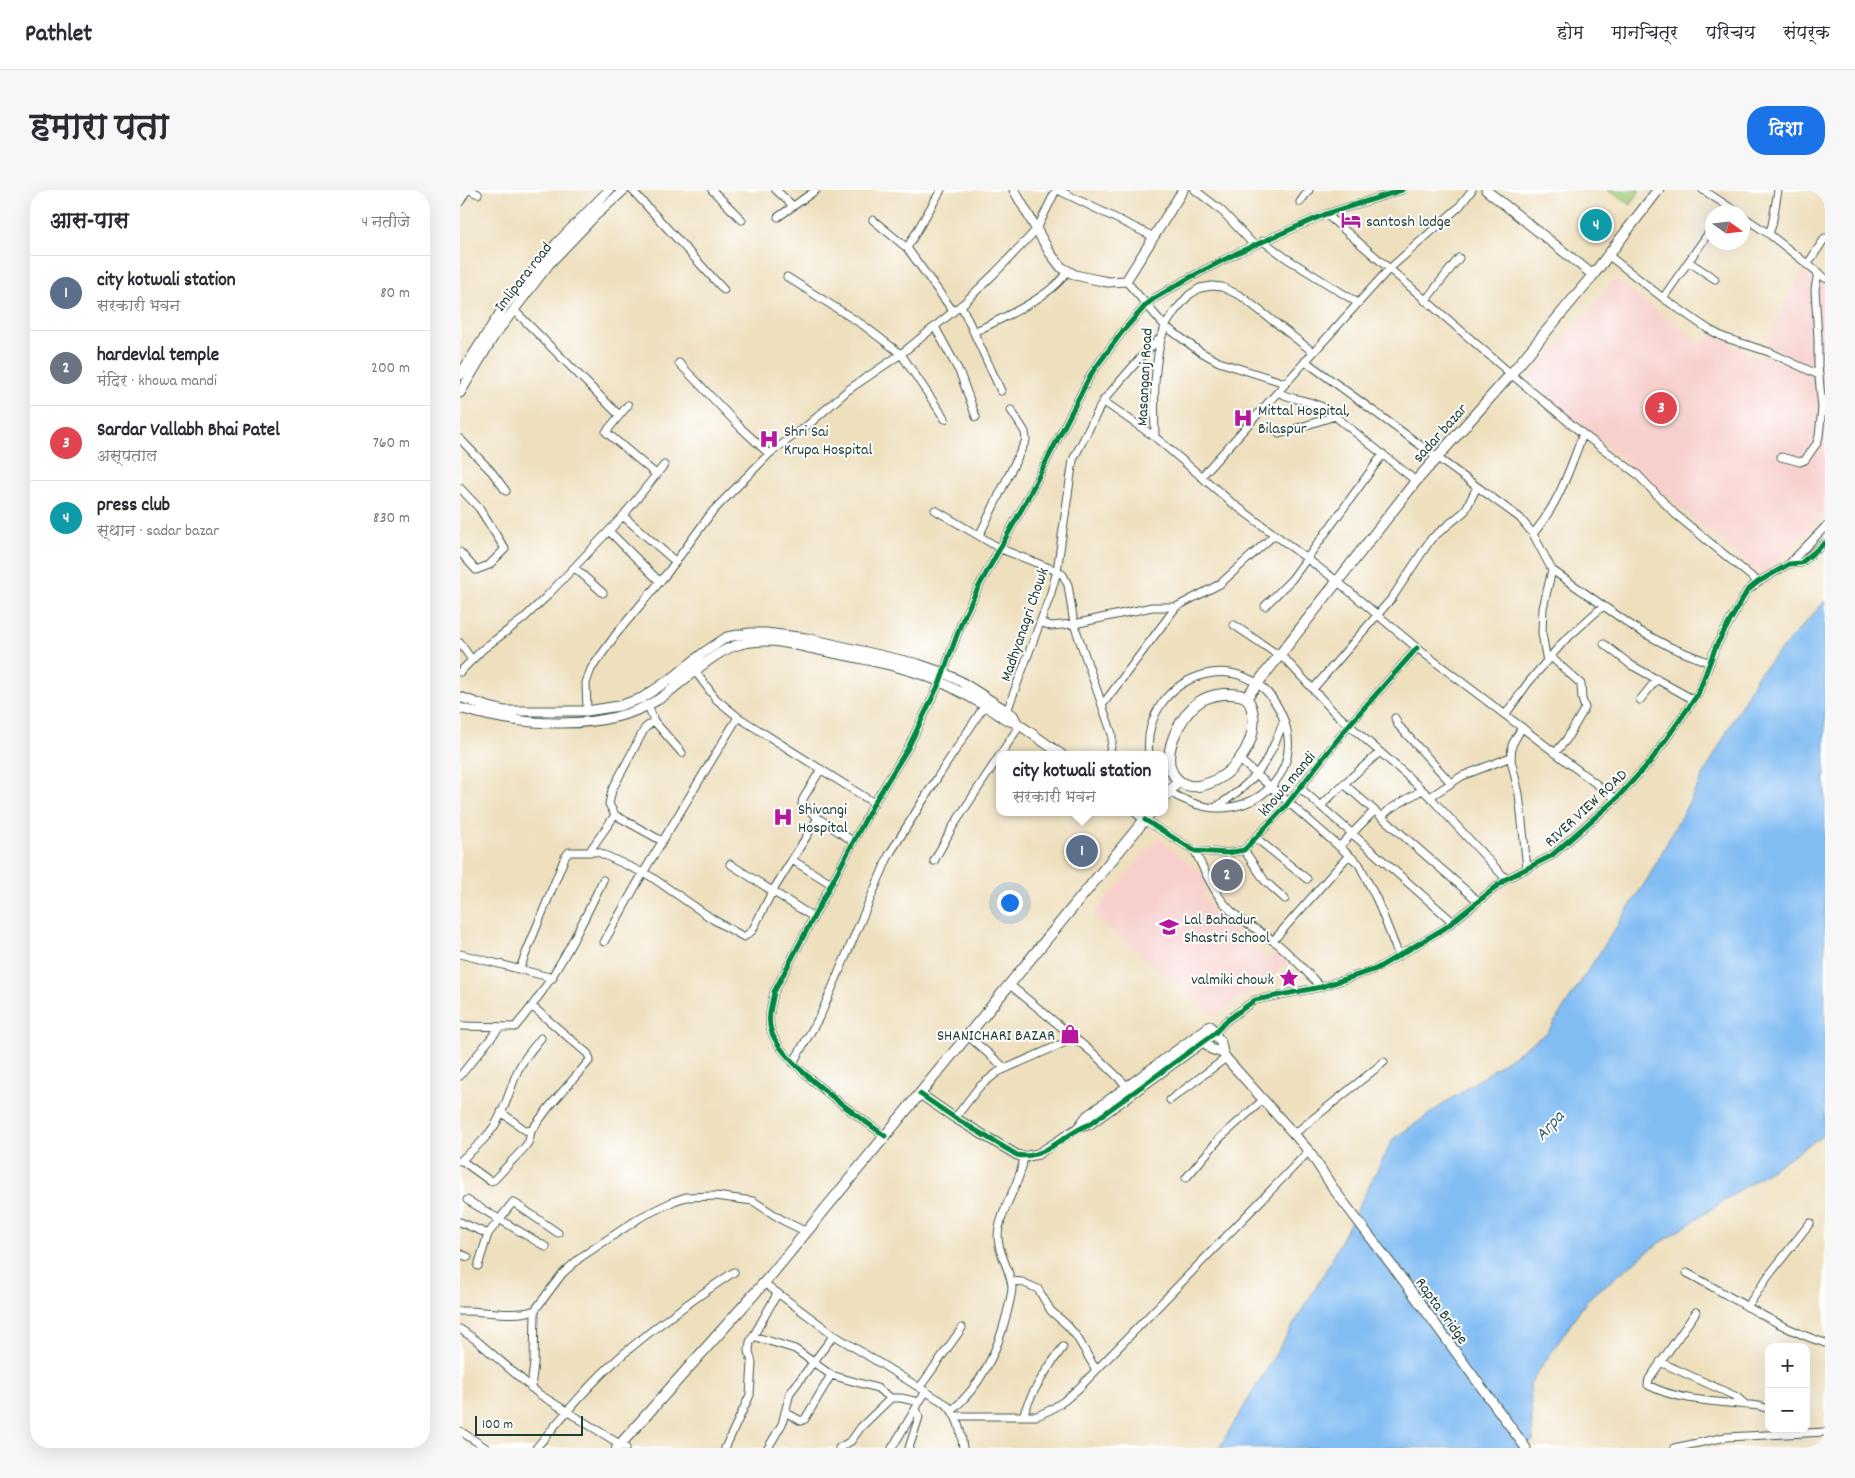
<!DOCTYPE html>
<html lang="hi">
<head>
<meta charset="utf-8">
<style>
  :root { --surface:#fff; --page:#f7f7f7; --text:#2b2b33; --muted:#7c7c81; --line:#e1e1e2; --accent:#1a73e8 }
  body { margin:0; font-family:Dekko,"Playpen Sans Deva",sans-serif; background:var(--page); color:var(--text) }
  .controls { position:absolute; right:15px; bottom:15px; display:grid; overflow:hidden; border-radius:10px; box-shadow:0 5px 20px #0002 }
  .controls button { width:45px; height:45px; display:grid; place-items:center; padding:0; border:0; border-bottom:1px solid var(--line); background:var(--surface); color:var(--text); font:25px sans-serif }
  .compass { position:absolute; left:1245px; top:15px; width:45px; height:45px; border-radius:50%; background:var(--surface); box-shadow:0 5px 20px #0002; rotate:104deg }
  .scale { position:absolute; left:15px; bottom:12px; width:108px; box-sizing:border-box; padding-left:5px; border:2px solid #1f3d34; border-top:0; font-size:14px; line-height:18px; white-space:nowrap; color:#1f3d34; -webkit-text-stroke:4px #fff; paint-order:stroke }
  .you { position:absolute; left:549px; top:712px; width:18px; height:18px; margin:-12px; border:4px solid #fff; border-radius:50%; background:#1a73e8; box-shadow:0 0 0 8px #1a73e833 }
  .badge { display:grid; place-items:center; width:32px; height:32px; border-radius:50%; background:var(--accent); color:#fff; font-size:16px; font-weight:700 }
  .pin { position:absolute; translate:-50% -50%; border:2px solid #fff; box-shadow:0 1px 5px #0006 }
  .popup { position:absolute; left:536px; top:561px; width:172px; height:65px; box-sizing:border-box; display:grid; place-content:center; border-radius:10px; background:var(--surface); filter:drop-shadow(0 1px 4px #0005); font-size:16px; white-space:nowrap; color:var(--muted) }
  .popup b { font-size:19px; color:var(--text) }
  .popup::after { content:''; position:absolute; left:50%; top:100%; margin-left:-10px; border:10px solid transparent; border-top-color:var(--surface) }
  .list { margin:0; padding:0; list-style:none }
  h2 { display:flex; justify-content:space-between; align-items:center; height:65px; margin:0; padding:0 20px; font-size:21px }
  h2 small { font-size:16px; font-weight:400; color:var(--muted) }
  .list li { display:grid; grid-template-columns:32px 1fr auto; gap:15px; align-items:center; box-sizing:border-box; height:75px; padding:0 20px; border-top:1px solid var(--line) }
  .list b { display:block; font-size:19px; white-space:nowrap }
  .list p { margin:0; font-size:16px; white-space:nowrap; color:var(--muted) }
  .list em { font-size:16px; font-style:normal; color:var(--muted) }
  .map { position:relative; flex:none; width:1365px; height:1258px; overflow:hidden; border-radius:20px }
  header { display:flex; align-items:center; gap:30px; box-sizing:border-box; height:70px; padding:0 25px; background:var(--surface); border-bottom:1px solid var(--line) }
  header strong { font-size:24px }
  nav { display:flex; gap:28px; margin-inline-start:auto; font-size:18px }
  .intro { display:flex; align-items:center; justify-content:space-between; box-sizing:border-box; height:120px; padding:0 30px }
  h1 { margin:0; font-size:35px }
  .button { padding:12px 22px; border-radius:20px; background:var(--accent); color:#fff; font-size:18px; font-weight:700 }
  main { display:flex; gap:30px; padding:0 30px }
  aside { flex:1; background:var(--surface); border-radius:20px; box-shadow:0 5px 20px #0002 }
  .map>svg:first-child { display:block }
  .built { fill:#f7d0cd }
  .green { fill:#a1c873; stroke:#608254 }
  .water { fill:#81bcf3; stroke:#507c94 }
  .lines { fill:none; stroke-linecap:round; stroke-linejoin:round }
  .minor-casing { stroke:#3e5549; stroke-width:9 }
  .tertiary-casing { stroke:#3e5549; stroke-width:11 }
  .primary-casing { stroke:#3e5549; stroke-width:12 }
  .minor { stroke:#fff; stroke-width:7 }
  .tertiary { stroke:#fff; stroke-width:9 }
  .primary { stroke:#fff; stroke-width:10 }
  .cycleway-casing { stroke:#fff; stroke-width:8 }
  .cycleway { stroke:#00873e; stroke-width:5 }
  .labels { text-anchor:middle; stroke-width:4; stroke-linejoin:round; paint-order:stroke }
  .poi-label { font-size:16px; fill:#1f3d34; stroke:#fff; text-anchor:start }
  .street-label { font-size:16px; fill:#1f3d34; stroke:#fff }
  .water-label { font-size:18px; font-style:italic; fill:#3c636d; stroke:#fff }
</style>
</head>
<body>
<header>
<strong>Pathlet</strong>
<nav><a>होम</a><a>मानचित्र</a><a>परिचय</a><a>संपर्क</a></nav>
</header>
<div class="intro"><h1>हमारा पता</h1><a class="button">दिशा</a></div>
<main>
<aside>
<h2>आस-पास<small>4 नतीजे</small></h2>
<ul class="list">
<li><span class="badge" style="background:#5c6f8a">1</span><div><b>city kotwali station</b><p>सरकारी भवन</p></div><em>80 m</em></li>
<li><span class="badge" style="background:#6b7280">2</span><div><b>hardevlal temple</b><p>मंदिर · khowa mandi</p></div><em>200 m</em></li>
<li><span class="badge" style="background:#e0444e">3</span><div><b>Sardar Vallabh Bhai Patel</b><p>अस्पताल</p></div><em>760 m</em></li>
<li><span class="badge" style="background:#0f9aa8">4</span><div><b>press club</b><p>स्थान · sadar bazar</p></div><em>830 m</em></li>
</ul>
</aside>
<div class="map">
<svg width="1365" height="1258" viewBox="0 0 1365 1258">
  <rect width="100%" height="100%" fill="#fff"/>
  <filter id="ink" filterUnits="userSpaceOnUse"><feTurbulence type="fractalNoise" baseFrequency=".02" numOctaves="2"/><feDisplacementMap in="SourceGraphic" scale="10" xChannelSelector="R" yChannelSelector="G"/><feConvolveMatrix kernelMatrix="1 2 1 2 8 2 1 2 1" color-interpolation-filters="sRGB"/></filter>
  <filter id="wash" filterUnits="userSpaceOnUse"><feTurbulence type="fractalNoise" baseFrequency=".0096" numOctaves="4" result="noise"/><feDisplacementMap in="SourceGraphic" scale="20" xChannelSelector="R" yChannelSelector="G"/><feGaussianBlur stdDeviation="1.12" result="paint"/><feColorMatrix in="noise" values="0 0 0 0 0 0 0 0 0 0 0 0 0 0 0 0 0 1.4 0 .05"/><feComposite in="paint" operator="in"/></filter>
  <g filter="url(#wash)">
    <rect width="100%" height="100%" fill="#eedfbd"/>
    <!-- built -->
    <path class="built" d="M 1342,81 L 1365,98 L 1365,323 L 1327,363 L 1300,384 L 1067,190 L 1114,138 L 1155,89 L 1243,155 L 1252,142 L 1298,169 Z
      M 698,648 L 740,682 L 747,691 L 743,707 L 759,728 L 807,769 L 819,764 L 827,774 L 755,826 L 633,725 Z"/>
    <!-- green -->
    <path class="green" d="M 1147,0 L 1180,0 L 1171,15 Z"/>
    <!-- water -->
    <path class="water" d="M 1365,411 L 1365,944 L 1191,1059 L 1128,1109 L 1070,1194 L 1073,1251 L 1059,1258 L 759,1258 L 864,1084 L 933,949 L 1088,842 L 1188,688 L 1297,486 Z"/>
  </g>
  <g filter="url(#ink)">
    <g class="lines">
      <defs>
        <path id="minor" d="M 10,0 L 18,4
          M 172,0 L 264,100
          M 252,0 L 282,30
          M 316,0 L 333,16
          M 598,0 L 694,47
          M 735,0 L 761,20 L 794,55
          M 1243,0 L 1277,22
          M 0,12 L 7,0
          M 840,12 L 849,0
          M 866,24 L 1051,184 L 1123,244 L 1177,284 L 1215,324 L 1298,392
          M 1282,26 L 1309,44 L 1365,88
          M 318,27 L 356,0
          M 413,30 L 447,58 L 493,121
          M 1309,44 L 1312,35 L 1318,0
          M 803,51 L 826,68 L 898,113
          M 447,58 L 481,0
          M 1148,65 L 1203,108 L 1248,139 L 1263,147 L 1309,162 L 1359,185
          M 1229,72 L 1255,89
          M 1347,75 L 1365,48
          M 327,87 L 403,135 L 441,164 L 485,229
          M 666,91 L 705,136 C 693,171 694,210 695,247
          M 1203,108 L 1252,38
          M 965,111 L 999,68
          M 501,115 L 541,201
          M 54,120 L 159,225
          M 475,137 L 500,183 L 516,227
          M 514,142 C 539,130 595,105 607,81
          M 845,171 L 1060,328 L 1073,344 L 1092,380 L 1178,440 L 1210,457 L 1250,473
          M 219,173 L 281,238 L 309,264
          M 825,193 L 759,172 L 739,161 L 705,136 L 715,121 L 729,105 L 740,98 L 752,96 L 762,97 L 781,106 L 853,162
          M 818,202 C 833,211 849,209 866,219 L 956,291
          M 643,211 L 695,247 L 771,312 L 877,391 L 957,458 L 1156,609
          M 168,215 L 146,242 L 197,285
          M 819,244 L 875,226
          M 0,249 L 31,281 L 46,301
          M 1321,267 L 1340,272 L 1345,270 L 1357,253 L 1359,246 L 1362,218 L 1358,176 L 1358,148 L 1355,99 L 1358,83
          M 741,287 L 928,80 L 999,17 L 1012,0
          M 0,298 L 19,318 L 45,359 L 29,375 L 16,380 L 0,362
          M 475,320 L 541,359 L 597,381 L 603,385 L 608,395 L 614,434 L 652,544 L 652,552 L 649,565
          M 163,326 L 216,372
          M 149,341 L 200,392
          M 1073,344 C 1099,313 1109,281 1123,244
          M 519,346 L 566,250 L 565,242 L 551,220
          M 1329,374 L 1365,337
          M 115,378 L 143,403
          M 805,416 L 832,389 L 923,264
          M 580,432 L 591,436 L 614,434 L 692,417 L 716,417 L 760,394 L 814,345
          M 774,435 L 827,471 L 873,521 L 944,583 L 970,607 L 1046,689
          M 0,453 L 12,470
          M 1144,454 L 1171,475 L 1234,510
          M 1091,467 L 1121,494 L 1122,509 L 1125,518 L 1106,550 L 1095,563
          M 1087,472 L 1082,443 L 1083,418 L 1092,380
          M 232,477 L 256,509 L 278,527 L 414,613
          M 0,482 L 23,459 L 63,429 L 85,408 L 163,326 L 204,275
          M 853,499 L 932,408 L 971,349 L 1005,321 L 1017,297
          M 1180,510 L 1197,489
          M 643,514 L 716,417
          M 188,515 L 194,531 L 222,563
          M 127,521 L 126,493 L 131,479 L 157,443 L 208,382 L 252,322 L 309,264 L 348,235 L 388,200 L 441,164 L 505,112 L 535,83 L 577,39 L 596,0
          M 547,521 L 590,406 L 597,381 L 613,270 L 643,211 L 682,166 L 701,147
          M 1045,525 L 1068,493 L 1103,452 L 1143,416
          M 935,528 L 938,535 L 990,592
          M 194,531 L 185,538 L 152,600 L 149,614 L 155,625 L 202,651
          M 1062,537 L 1052,555 L 1051,570 L 1059,604 L 1067,678
          M 540,565 L 560,535
          M 689,565 C 680,486 786,448 821,523 C 850,584 788,636 730,612 C 721,608 711,605 704,597
          M 780,570 L 899,674 L 917,710 L 939,766
          M 361,579 L 343,609 L 342,614 L 358,628 L 391,650
          M 884,594 L 1018,711
          M 840,598 L 993,732
          M 970,607 L 1002,586 L 1051,567
          M 861,616 C 879,597 900,580 920,562
          M 756,617 C 796,591 808,575 824,530
          M 921,627 L 930,619 L 962,600
          M 685,630 L 735,661 L 768,663 L 784,660 L 824,618 L 889,535 L 957,458
          M 796,648 L 847,689
          M 879,657 L 914,621
          M 784,660 L 805,691 L 825,709
          M 735,661 C 743,678 751,697 763,712 C 778,731 796,738 814,751 C 831,764 846,782 861,797
          M 129,662 L 155,625
          M 332,670 L 368,692
          M 474,671 L 492,638 L 540,565
          M 270,674 L 350,725
          M 813,751 L 889,665
          M 144,752 L 183,683 L 278,527
          M 0,764 L 93,788
          M 60,778 L 105,667 L 109,662 L 138,662 L 190,686 L 254,730 L 284,747 L 292,741 L 312,702 L 358,628
          M 550,795 L 634,864 L 667,896
          M 0,836 L 55,837 C 93,793 118,743 143,690
          M 755,843 L 766,831 L 795,810 L 861,797 L 916,779 L 985,738 L 1046,689 L 1091,666 L 1156,609 L 1190,572 L 1238,504 L 1256,456 L 1287,401 L 1298,392 L 1329,374 L 1341,373 L 1365,353
          M 508,846 L 545,878
          M 333,873 L 361,824 L 429,665 L 479,585 L 525,515
          M 0,886 L 40,837
          M 710,910 L 766,868
          M 41,922 L 65,940 L 71,941 L 89,917 L 130,870 L 128,864 L 73,817
          M 495,928 L 519,897 L 538,882 L 615,848
          M 834,944 L 924,872
          M 425,946 C 398,926 319,872 311,840 C 307,828 312,814 314,802 L 414,613 L 448,558 L 480,492 L 502,431 L 518,398 L 564,315 L 631,184 L 662,142 L 687,114 L 695,108 L 729,88 L 779,62 L 866,24 L 942,0
          M 1,970 L 30,991 L 34,990 L 65,957 L 69,951 L 71,941
          M 0,971 C 13,960 26,949 35,935 C 46,918 50,898 58,880 C 64,868 73,858 81,848
          M 726,988 L 760,948 L 803,910
          M 7,1010 L 86,1057
          M 0,1032 L 28,1044 L 53,1012 L 98,1043
          M 0,1064 L 8,1067
          M 18,1076 L 28,1044
          M 1227,1083 C 1271,1106 1318,1138 1365,1153
          M 551,1091 L 562,1092 L 578,1099 L 591,1121 L 607,1135 L 617,1147 L 636,1180
          M 304,1093 L 374,1145 L 486,1214 C 498,1226 501,1241 503,1258
          M 1287,1117 L 1309,1085 L 1350,1033
          M 0,1121 C 24,1120 53,1128 75,1120
          M 1236,1122 L 1189,1189 L 1188,1195 C 1219,1212 1265,1212 1299,1216 L 1309,1219
          M 0,1139 L 16,1150 L 79,1204 L 166,1258
          M 293,1146 L 335,1159 L 371,1185 L 417,1198 L 431,1208
          M 1200,1172 L 1277,1207 L 1286,1215
          M 460,1197 L 502,1138
          M 71,1198 L 74,1173 L 75,1120 L 102,1084 L 121,1067 L 181,1027 L 214,1011 L 226,1007 L 255,1006 L 293,1011 L 324,1031 L 347,1042
          M 492,1220 C 522,1195 538,1160 547,1123 C 549,1114 552,1105 552,1097 C 550,1076 534,1059 539,1038 C 544,1013 561,992 564,967
          M 325,1222 L 341,1231 L 345,1229 L 371,1185
          M 496,1226 L 577,1226 L 590,1220 L 604,1211 L 619,1198 L 849,961
          M 563,1226 C 572,1200 587,1179 603,1157
          M 0,1241 L 26,1258
          M 76,1258 C 103,1226 130,1193 161,1166 C 197,1135 235,1108 274,1082
          M 265,1258 L 290,1205 L 292,1173 L 289,1161 L 290,1152 L 317,1104
          M 308,1258 L 322,1234 L 330,1203 L 374,1145
          M 379,1258 L 391,1251 L 401,1237 L 431,1208 L 441,1208 L 459,1212
          M 432,1258 L 466,1201
          M 449,1258 L 459,1227 L 456,1218
          M 1214,1258 L 1266,1247 L 1365,1242"/>
        <path id="tertiary" d="M 554,0 L 590,63 L 601,77 L 615,85 L 633,89 L 648,92 L 666,91 L 723,0
          M 1026,0 L 1133,85
          M 0,185 L 44,117 L 97,53 L 149,0
          M 0,203 L 34,146 L 89,74 L 135,26 L 164,0
          M 0,507 L 25,516 L 45,521 L 127,521 L 159,516 L 182,508 L 215,486 L 243,463 L 267,447 L 290,443 L 306,443 L 346,448 L 458,474 L 484,483 L 500,491 L 547,521 L 553,525 L 557,533
          M 0,518 C 58,536 146,543 199,509 C 223,493 254,460 281,454 C 289,452 299,451 307,451 C 324,451 342,457 359,460 C 402,469 448,476 487,495 C 499,501 512,508 524,515 C 535,521 544,531 557,533 L 602,565
          M 676,622 L 685,630
          M 741,848 L 751,859 L 763,863
          M 460,904 L 495,928 L 557,965 L 564,967 L 578,964 L 618,938 L 630,934 L 755,843
          M 618,938 L 627,926 L 750,836 L 761,853 L 763,863 L 766,868 L 849,961 L 875,1001 L 943,1090 L 1066,1258"/>
        <path id="primary" d="M 763,504 C 771,504 780,503 786,508 C 790,511 792,519 793,524 C 797,556 770,591 738,596 C 730,597 722,594 717,589 C 697,569 720,525 739,512 C 746,507 755,505 763,504 Z
          M 786,508 L 956,291 L 1051,184 L 1133,85 L 1198,0
          M 704,607 L 719,591
          M 157,1258 L 311,1085 L 691,622"/>
      </defs>
      <!-- minor casing -->
      <use href="#minor" class="minor-casing"/>
      <!-- tertiary casing -->
      <use href="#tertiary" class="tertiary-casing"/>
      <!-- primary casing -->
      <use href="#primary" class="primary-casing"/>
      <!-- minor -->
      <use href="#minor" class="minor"/>
      <!-- tertiary -->
      <use href="#tertiary" class="tertiary"/>
      <!-- primary -->
      <use href="#primary" class="primary"/>
      <defs>
        <path id="cycleway" d="M 685,630 L 735,661 L 768,663 L 784,660 L 824,618 L 889,535 L 957,458
          M 460,904 L 495,928 L 557,965 C 584,971 606,942 630,934 L 755,843 L 766,831 L 795,810 L 861,797 L 916,779 L 985,738 L 1046,689 L 1091,666 L 1156,609 L 1190,572 L 1238,504 L 1256,456 L 1287,401 L 1298,392 L 1329,374 L 1341,373 L 1365,353
          M 425,946 C 398,926 319,872 311,840 C 307,828 312,814 314,802 L 414,613 L 448,558 L 480,492 L 502,431 L 518,398 L 564,315 L 631,184 L 662,142 L 687,114 L 695,108 L 729,88 L 779,62 L 866,24 L 942,0"/>
      </defs>
      <!-- cycleway casing -->
      <use href="#cycleway" class="cycleway-casing"/>
      <!-- cycleway -->
      <use href="#cycleway" class="cycleway"/>
    </g>
  </g>
  <!-- icons -->
  <defs>
    <symbol id="hotel-bare" viewBox="-9 -9 18 18"><path d="M-6-4.5h1.5V1H6V5H4.5V3h-9V5H-6ZM-4 0a1.8 1.8 0 1 1 3.6 0ZM.5 0V-2.5h3Q6-2.5 6 0Z" fill="#b5179e" stroke="#fff" stroke-width="2.5" paint-order="stroke"/></symbol>
    <symbol id="hospital-bare" viewBox="-9 -9 18 18"><path d="M-5-5h3v3.5h4V-5h3V5h-3V1.5h-4V5h-3Z" fill="#b5179e" stroke="#fff" stroke-width="2.5" paint-order="stroke"/></symbol>
    <symbol id="school-bare" viewBox="-9 -9 18 18"><path d="M0-5L7-2L0 1L-7-2ZM-4 1L0 2.5L4 1V4Q0 6-4 4Z" fill="#b5179e" stroke="#fff" stroke-width="2.5" paint-order="stroke"/></symbol>
    <symbol id="sight-bare" viewBox="-9 -9 18 18"><path d="M0-6L1.8-2.2L6-1.7L2.9 1.2L3.7 5.4L0 3.3L-3.7 5.4L-2.9 1.2L-6-1.7L-1.8-2.2Z" fill="#b5179e" stroke="#fff" stroke-width="2.5" paint-order="stroke"/></symbol>
    <symbol id="shop-bare" viewBox="-9 -9 18 18"><path d="M-5-2.5h2.3a2.7 3.5 0 0 1 5.4 0H5L5.5 6h-11ZM-1.5-2.5h3a1.5 2.3 0 0 0-3 0Z" fill="#b5179e" stroke="#fff" stroke-width="2.5" paint-order="stroke"/></symbol>
  </defs>
  <g fill-rule="evenodd">
    <use href="#hotel-bare" x="877" y="16" width="28" height="28"/>
    <use href="#hospital-bare" x="769" y="214" width="28" height="28"/>
    <use href="#hospital-bare" x="295" y="235" width="28" height="28"/>
    <use href="#hospital-bare" x="309" y="613" width="28" height="28"/>
    <use href="#school-bare" x="695" y="723" width="28" height="28"/>
    <use href="#sight-bare" x="815" y="774" width="28" height="28"/>
    <use href="#shop-bare" x="596" y="830" width="28" height="28"/>
  </g>
  <g class="labels">
    <!-- poi labels -->
    <g class="poi-label">
      <text x="906" y="36">santosh lodge</text>
      <text x="798" y="225">Mittal Hospital,<tspan x="798" dy="18">Bilaspur</tspan></text>
      <text x="324" y="246">Shri Sai<tspan x="324" dy="18">Krupa Hospital</tspan></text>
      <text x="338" y="624">Shivangi<tspan x="338" dy="18">Hospital</tspan></text>
      <text x="724" y="734">Lal Bahadur<tspan x="724" dy="18">Shastri School</tspan></text>
      <text x="814" y="794" text-anchor="end">valmiki chowk</text>
      <text x="595" y="850" text-anchor="end">SHANICHARI BAZAR</text>
    </g>
    <!-- street labels -->
    <g class="street-label">
      <text transform="translate(62 86) rotate(-52)" y="6">Imlipara road</text>
      <text transform="translate(683 187) rotate(-87)" y="6">Masanganj Road</text>
      <text transform="translate(979 242) rotate(-48)" y="6">sadar bazar</text>
      <text transform="translate(563 434) rotate(-71)" y="6">Madhyanagri Chowk</text>
      <text transform="translate(826 593) rotate(-50)" y="6">khowa mandi</text>
      <text transform="translate(1125 617) rotate(-43)" y="6">RIVER VIEW ROAD</text>
      <text transform="translate(983 1120) rotate(54)" y="6">Rapta Bridge</text>
    </g>
    <!-- water labels -->
    <g class="water-label">
      <text transform="translate(1089 935) rotate(-48)" y="6">Arpa</text>
    </g>
  </g>
</svg>
<div class="controls">
<button>+</button>
<button>−</button>
</div>
<svg class="compass" viewBox="-18 -18 36 36"><path d="M0-13l5 13h-10z" fill="#e53935"/><path d="M0 13l5-13h-10z" fill="#7c7c81"/></svg>
<div class="scale">100 m</div>
<div class="you"></div>
<div class="pin badge" style="left:622px;top:661px;background:#5c6f8a">1</div>
<div class="popup"><b>city kotwali station</b>सरकारी भवन</div>
<div class="pin badge" style="left:767px;top:685px;background:#6b7280">2</div>
<div class="pin badge" style="left:1201px;top:218px;background:#e0444e">3</div>
<div class="pin badge" style="left:1136px;top:35px;background:#0f9aa8">4</div>
</div>
</main>
</body>
</html>
